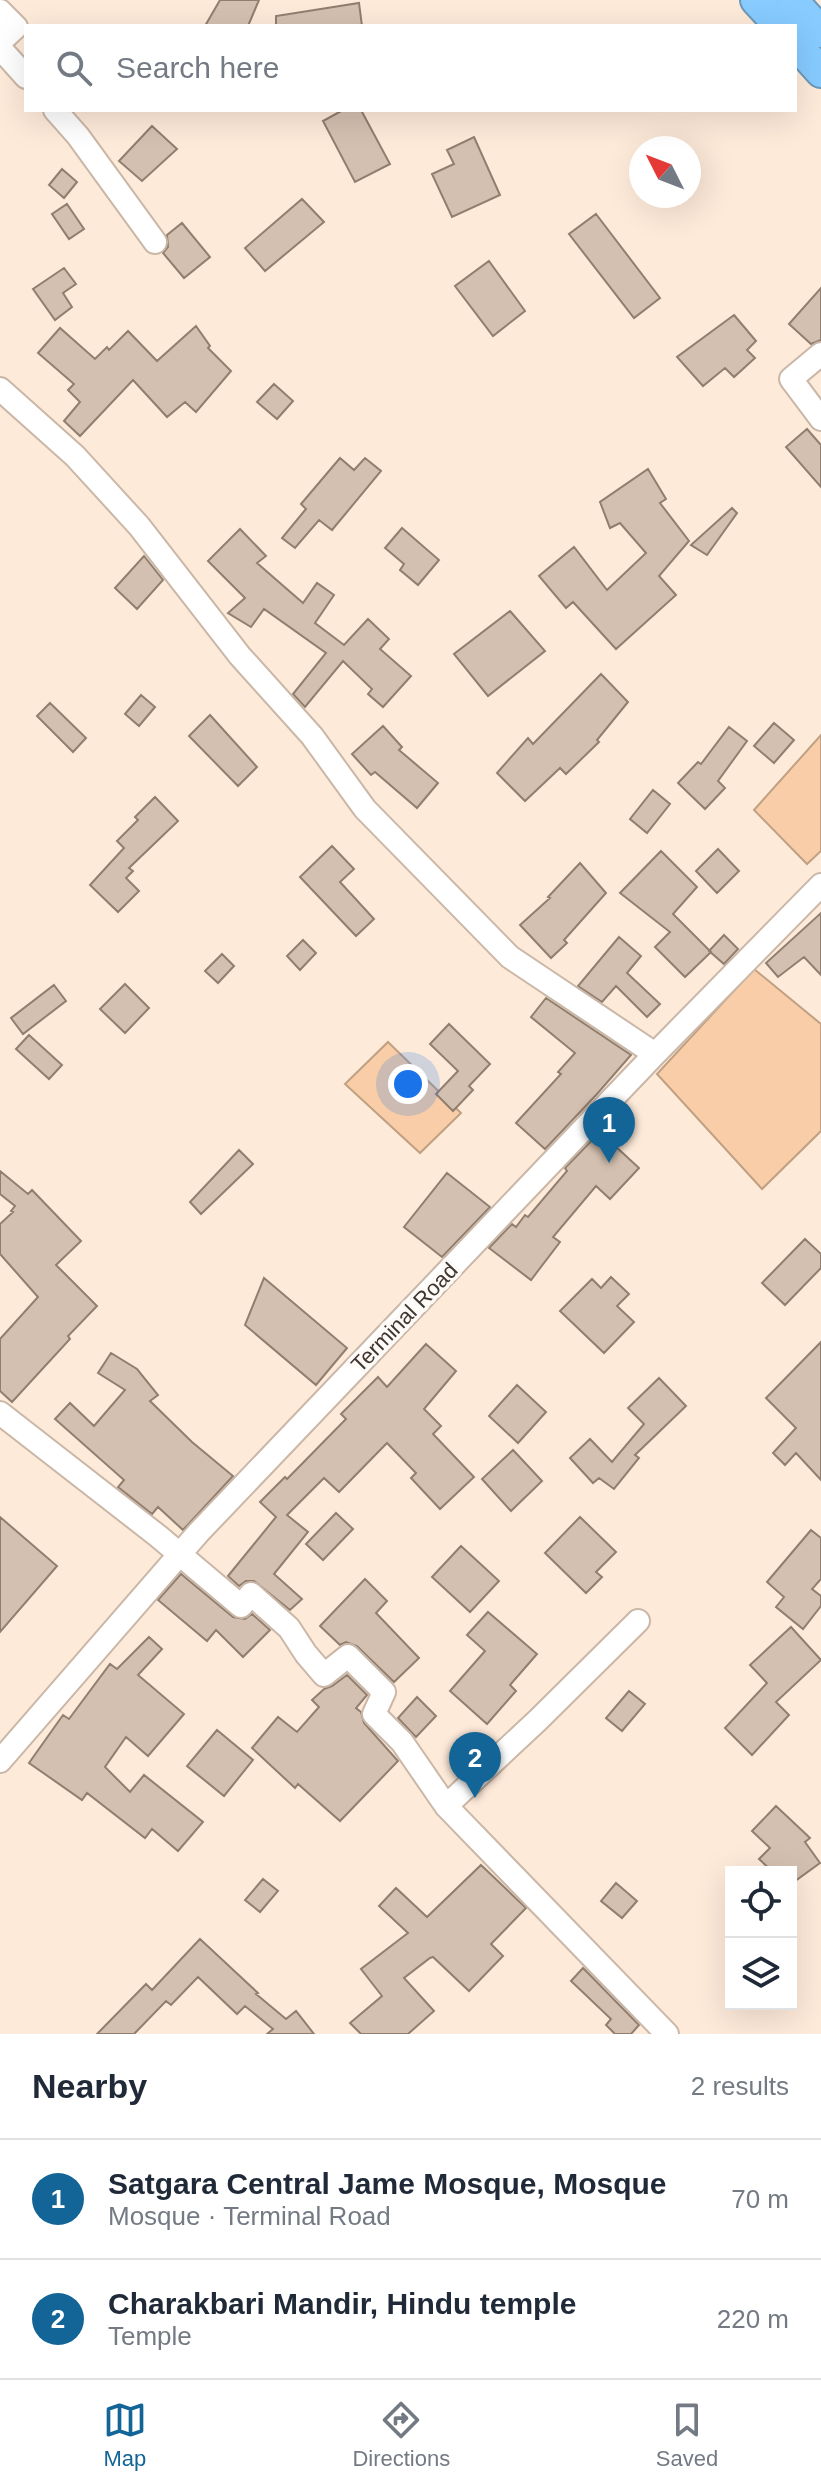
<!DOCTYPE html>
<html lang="en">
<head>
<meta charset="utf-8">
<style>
  :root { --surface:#fff; --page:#f2f2f3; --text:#1f2937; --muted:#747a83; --line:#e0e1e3; --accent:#126596 }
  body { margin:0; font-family:Arial,sans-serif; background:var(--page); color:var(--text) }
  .controls { position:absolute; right:24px; bottom:24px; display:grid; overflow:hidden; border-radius:0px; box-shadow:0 8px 32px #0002 }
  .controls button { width:72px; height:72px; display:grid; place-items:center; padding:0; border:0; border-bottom:2px solid var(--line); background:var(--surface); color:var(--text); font:40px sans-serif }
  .compass { position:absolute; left:629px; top:136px; width:72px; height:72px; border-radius:50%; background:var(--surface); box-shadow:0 8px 32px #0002; rotate:312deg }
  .you { position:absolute; left:408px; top:1084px; width:28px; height:28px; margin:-20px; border:6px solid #fff; border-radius:50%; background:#1a73e8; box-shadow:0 0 0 12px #1a73e833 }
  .badge { display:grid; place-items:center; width:52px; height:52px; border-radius:50%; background:var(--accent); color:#fff; font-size:26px; font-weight:700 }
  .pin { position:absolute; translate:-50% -66px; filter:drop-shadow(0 2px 4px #0008) }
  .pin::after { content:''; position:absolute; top:42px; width:28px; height:24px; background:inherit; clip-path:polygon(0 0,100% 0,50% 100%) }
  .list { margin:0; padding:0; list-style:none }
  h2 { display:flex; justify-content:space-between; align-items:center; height:104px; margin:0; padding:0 32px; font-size:34px }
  h2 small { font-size:26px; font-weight:400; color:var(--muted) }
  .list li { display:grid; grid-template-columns:52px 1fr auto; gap:24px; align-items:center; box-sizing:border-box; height:120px; padding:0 32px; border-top:2px solid var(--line) }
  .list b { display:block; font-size:30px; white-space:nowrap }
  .list p { margin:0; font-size:26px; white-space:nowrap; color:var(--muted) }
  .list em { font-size:26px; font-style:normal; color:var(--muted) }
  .icon { flex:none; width:44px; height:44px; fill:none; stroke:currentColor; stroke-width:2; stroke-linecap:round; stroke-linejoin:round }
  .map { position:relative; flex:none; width:821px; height:2034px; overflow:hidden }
  .search { position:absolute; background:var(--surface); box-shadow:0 8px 32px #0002; left:24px; right:24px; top:24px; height:88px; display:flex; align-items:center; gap:20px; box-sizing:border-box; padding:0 28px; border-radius:0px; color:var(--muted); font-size:30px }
  .sheet { height:344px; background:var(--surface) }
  nav { display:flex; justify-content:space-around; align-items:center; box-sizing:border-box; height:112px; border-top:2px solid var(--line); background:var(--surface); font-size:22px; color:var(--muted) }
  nav a { display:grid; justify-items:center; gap:4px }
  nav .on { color:var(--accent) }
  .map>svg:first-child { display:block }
  .water { fill:#f8cda7; stroke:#c0a083; stroke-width:2 }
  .building { fill:#d4c0b0; stroke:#907e6f; stroke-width:2 }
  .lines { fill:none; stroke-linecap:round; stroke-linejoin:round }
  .minor-casing { stroke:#cab7a7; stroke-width:26 }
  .highway-casing { stroke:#6d97b7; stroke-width:34 }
  .minor { stroke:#fff; stroke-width:22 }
  .highway { stroke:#87cbff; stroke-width:30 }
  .labels { text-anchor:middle; stroke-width:7; stroke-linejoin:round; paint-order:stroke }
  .street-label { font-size:22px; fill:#3e3630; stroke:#fefaf7 }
</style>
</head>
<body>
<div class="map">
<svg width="821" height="2034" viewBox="0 0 821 2034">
  <rect width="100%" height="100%" fill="#feead9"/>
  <!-- water -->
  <path class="water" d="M 821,735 L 821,851 L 807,864 L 754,810 Z
    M 754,969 L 821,1024 L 821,1131 L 762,1189 L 657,1074 Z
    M 388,1042 L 461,1113 L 420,1153 L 345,1084 Z"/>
  <!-- building -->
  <path class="building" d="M 220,0 L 259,0 L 248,26 L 205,26 Z
    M 359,3 L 362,26 L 276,26 L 276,16 Z
    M 343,110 L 361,110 L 390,164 L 355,182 L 323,121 Z
    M 152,126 L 177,149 L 142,181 L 119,161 Z
    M 474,137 L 500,195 L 452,217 L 432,174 L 454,164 L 447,150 Z
    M 62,169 L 77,182 L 64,198 L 49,185 Z
    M 302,199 L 324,222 L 265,271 L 245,248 Z
    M 67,204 L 84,229 L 69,239 L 52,214 Z
    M 596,214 L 660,298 L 634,318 L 569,234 Z
    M 182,223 L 210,257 L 184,278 L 163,253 L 168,247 L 167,235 Z
    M 489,261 L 525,311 L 493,336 L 455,286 Z
    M 64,268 L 76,284 L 63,293 L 72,307 L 55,320 L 33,289 Z
    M 821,288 L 821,340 L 811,344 L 789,324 Z
    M 734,315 L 756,341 L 747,350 L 755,358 L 734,377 L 725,368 L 703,386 L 677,357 Z
    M 196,326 L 210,346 L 208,348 L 231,371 L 196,412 L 185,402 L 167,417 L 133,380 L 80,436 L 64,421 L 80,402 L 68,390 L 74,384 L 38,353 L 60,328 L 95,359 L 107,347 L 109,350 L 128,331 L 157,361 Z
    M 274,384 L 293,401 L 277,419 L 257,402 Z
    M 807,429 L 821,445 L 821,487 L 786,447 Z
    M 340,458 L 354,470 L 365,458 L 381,471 L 332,530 L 319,520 L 295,548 L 282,538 L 306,509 L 301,504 Z
    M 648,469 L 666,499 L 660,503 L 689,541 L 659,576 L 676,595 L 616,649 L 573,602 L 566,608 L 539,576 L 574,547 L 607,590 L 646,553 L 620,523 L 610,528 L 600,502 Z
    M 732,508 L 737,513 L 707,555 L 691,545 Z
    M 402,528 L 439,560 L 418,585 L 400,570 L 404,564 L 385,548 Z
    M 240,529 L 266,556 L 257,563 L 303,603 L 317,583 L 334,595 L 315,623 L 344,645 L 368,619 L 389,639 L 380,649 L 411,676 L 383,707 L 368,694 L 372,689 L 343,661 L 305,707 L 293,694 L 326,653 L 264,609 L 251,627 L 228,613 L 245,598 L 208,561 Z
    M 144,556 L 163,580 L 137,609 L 115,588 Z
    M 510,611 L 545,651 L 488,696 L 454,654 Z
    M 601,674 L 628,702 L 597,740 L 599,742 L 566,774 L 560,768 L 525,801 L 497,773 L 528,738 L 533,744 Z
    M 141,695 L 155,707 L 139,726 L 125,714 Z
    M 50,703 L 86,738 L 73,752 L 37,716 Z
    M 210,715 L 257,767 L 238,786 L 189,736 Z
    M 774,723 L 794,740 L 774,763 L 754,746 Z
    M 383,726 L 402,747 L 399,750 L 438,783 L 417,808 L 375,772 L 371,775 L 352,754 Z
    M 729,727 L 747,741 L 718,781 L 725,788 L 705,809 L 678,783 L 698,762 L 701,764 Z
    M 653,790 L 670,804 L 647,833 L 630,819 Z
    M 155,797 L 178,821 L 129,868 L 133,871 L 126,878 L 139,891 L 118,912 L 90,885 L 124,848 L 117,841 L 138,820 L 135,817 Z
    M 332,846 L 354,869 L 340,882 L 374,919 L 356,936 L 300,877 Z
    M 718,849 L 739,871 L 717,893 L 696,871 Z
    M 661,851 L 697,887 L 673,914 L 711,952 L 685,977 L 655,947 L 670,932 L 620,893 Z
    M 580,863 L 606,893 L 564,940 L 567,943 L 551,958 L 520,925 L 550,898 L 548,897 Z
    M 821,913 L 821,975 L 804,957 L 778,977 L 766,963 Z
    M 724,935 L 738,949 L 724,964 L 709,951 Z
    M 619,937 L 641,956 L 627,973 L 660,1004 L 647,1017 L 616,986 L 602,1002 L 578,986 Z
    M 303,940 L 316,953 L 300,970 L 287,956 Z
    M 222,954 L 234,966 L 218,983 L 205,971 Z
    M 125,984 L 149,1008 L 125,1033 L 100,1009 Z
    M 54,985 L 66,1001 L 23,1034 L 11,1018 Z
    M 546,998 L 631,1055 L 597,1094 L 545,1149 L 516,1123 L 561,1074 L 558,1072 L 575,1053 L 531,1017 Z
    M 449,1024 L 490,1064 L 469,1086 L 473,1090 L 453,1111 L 436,1094 L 458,1071 L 430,1044 Z
    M 29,1035 L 62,1065 L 49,1079 L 16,1049 Z
    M 600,1132 L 639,1168 L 610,1199 L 596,1186 L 553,1237 L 560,1242 L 531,1280 L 489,1248 L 512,1224 L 516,1227 L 525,1215 L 528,1217 L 567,1171 L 565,1168 Z
    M 239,1150 L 253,1164 L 201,1214 L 190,1202 Z
    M 0,1171 L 28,1194 L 32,1190 L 81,1241 L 56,1265 L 97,1306 L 68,1336 L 70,1339 L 12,1402 L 0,1391 L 0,1339 L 38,1297 L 0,1254 L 0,1224 L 13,1212 L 11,1211 L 15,1206 L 0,1194 Z
    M 447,1173 L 490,1207 L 442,1257 L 404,1227 Z
    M 805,1239 L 821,1254 L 821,1268 L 785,1305 L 762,1283 Z
    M 611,1277 L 629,1294 L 617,1306 L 634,1322 L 604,1353 L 560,1311 L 592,1279 L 601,1288 Z
    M 264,1278 L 347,1348 L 316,1385 L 245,1325 Z
    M 821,1342 L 821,1480 L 796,1453 L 785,1465 L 773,1453 L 796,1428 L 766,1398 Z
    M 426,1344 L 456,1371 L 424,1409 L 441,1426 L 433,1434 L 474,1477 L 440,1509 L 411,1478 L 416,1473 L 387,1443 L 339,1492 L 324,1478 L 287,1515 L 308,1532 L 274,1574 L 302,1599 L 290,1610 L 254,1581 L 246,1581 L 239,1586 L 228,1576 L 276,1517 L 260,1502 L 285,1477 L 287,1479 L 346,1419 L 341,1414 L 378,1377 L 387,1387 Z
    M 111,1353 L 137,1369 L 158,1395 L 150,1401 L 192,1442 L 233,1476 L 183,1530 L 158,1507 L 152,1514 L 118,1487 L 124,1480 L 55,1419 L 70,1403 L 94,1426 L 125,1390 L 98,1373 Z
    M 659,1378 L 686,1406 L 635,1455 L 639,1458 L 614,1489 L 599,1478 L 593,1483 L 570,1458 L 590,1439 L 612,1462 L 644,1424 L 628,1408 Z
    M 517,1385 L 546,1412 L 518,1443 L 489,1416 Z
    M 513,1450 L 542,1481 L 511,1511 L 482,1479 Z
    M 336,1513 L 353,1529 L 323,1560 L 306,1544 Z
    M 0,1517 L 57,1566 L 0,1632 Z
    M 580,1517 L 616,1552 L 596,1572 L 602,1577 L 586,1593 L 545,1553 Z
    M 811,1530 L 821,1538 L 821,1579 L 812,1589 L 821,1596 L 821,1606 L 803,1629 L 776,1607 L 784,1597 L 767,1582 Z
    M 461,1546 L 499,1581 L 470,1612 L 432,1577 Z
    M 181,1574 L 233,1617 L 245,1619 L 252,1614 L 270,1630 L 243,1657 L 216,1630 L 207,1641 L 158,1600 Z
    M 365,1579 L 387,1601 L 376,1613 L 419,1658 L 394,1682 L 357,1646 L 346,1642 L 340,1645 L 320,1626 Z
    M 488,1612 L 537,1654 L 510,1685 L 516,1691 L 487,1724 L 450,1691 L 485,1651 L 467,1635 Z
    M 791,1627 L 821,1660 L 776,1702 L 789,1715 L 752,1755 L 725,1728 L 767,1683 L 750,1665 Z
    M 149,1637 L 162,1649 L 138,1675 L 184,1714 L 148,1756 L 126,1737 L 105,1767 L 130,1792 L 144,1775 L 203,1822 L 178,1851 L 152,1829 L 145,1838 L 87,1793 L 82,1800 L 29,1763 L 63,1715 L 69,1719 L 110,1664 L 117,1669 Z
    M 347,1675 L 367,1695 L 356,1708 L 361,1712 L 364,1723 L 398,1761 L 340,1821 L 298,1784 L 295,1788 L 252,1748 L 278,1717 L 297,1732 L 319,1707 L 312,1700 L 324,1689 L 332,1686 Z
    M 629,1691 L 645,1704 L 622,1731 L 606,1718 Z
    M 417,1697 L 436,1716 L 416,1737 L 398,1718 Z
    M 217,1730 L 253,1760 L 224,1796 L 187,1766 Z
    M 776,1806 L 810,1838 L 805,1842 L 820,1863 L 791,1884 L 791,1872 L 773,1872 L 759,1859 L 770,1848 L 752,1831 Z
    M 481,1865 L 526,1908 L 491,1944 L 503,1956 L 469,1991 L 433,1957 L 430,1958 L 404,1978 L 434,2011 L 408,2034 L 361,2034 L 350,2023 L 382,1996 L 361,1969 L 408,1933 L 379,1906 L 396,1888 L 427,1917 Z
    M 263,1879 L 278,1891 L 260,1912 L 245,1900 Z
    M 616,1883 L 637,1901 L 622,1918 L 601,1901 Z
    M 200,1939 L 258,1993 L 256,1994 L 286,2019 L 296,2011 L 314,2034 L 267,2034 L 273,2029 L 245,2006 L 237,2014 L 198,1977 L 171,2005 L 166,2001 L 134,2034 L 97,2034 L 146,1984 L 152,1990 Z
    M 583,1968 L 639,2025 L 631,2034 L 615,2034 L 606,2025 L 611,2019 L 571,1981 Z"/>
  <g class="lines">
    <defs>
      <path id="minor" d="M 0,11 L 16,27 L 0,42
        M 0,48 L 26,77
        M 55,110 L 78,136 L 155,242
        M 821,354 L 791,379 L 821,419
        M 0,389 L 75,456 L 139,526 L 240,656 L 312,736 L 365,809 L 510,957 L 655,1054
        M 0,1413 L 158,1536 L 241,1606 L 251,1594 L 289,1628 L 306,1654 L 324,1675 L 348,1656 L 384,1692 L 374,1714 L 402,1742 L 446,1806 L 667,2034
        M 0,1761 L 199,1532 L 655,1054 L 821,885
        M 446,1806 L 538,1720 L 638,1621"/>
      <path id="highway" d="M 756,0 L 780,26
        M 792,0 L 821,32
        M 795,43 L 821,72"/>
    </defs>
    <!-- minor casing -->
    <use href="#minor" class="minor-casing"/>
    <!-- highway casing -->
    <use href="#highway" class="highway-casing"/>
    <!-- minor -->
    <use href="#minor" class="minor"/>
    <!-- highway -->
    <use href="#highway" class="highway"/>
  </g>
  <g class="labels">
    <!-- street labels -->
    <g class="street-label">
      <text transform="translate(404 1317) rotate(-46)" y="8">Terminal Road</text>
    </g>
  </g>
</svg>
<div class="controls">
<button><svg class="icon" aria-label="locate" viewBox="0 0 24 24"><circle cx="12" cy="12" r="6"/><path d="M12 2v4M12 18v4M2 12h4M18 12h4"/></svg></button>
<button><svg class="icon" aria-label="layers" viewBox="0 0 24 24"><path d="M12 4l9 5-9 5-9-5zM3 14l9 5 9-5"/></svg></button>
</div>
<svg class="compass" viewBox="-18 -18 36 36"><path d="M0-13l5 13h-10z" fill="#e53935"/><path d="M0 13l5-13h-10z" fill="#747a83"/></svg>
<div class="you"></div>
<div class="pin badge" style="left:609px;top:1163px">1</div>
<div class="pin badge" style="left:475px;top:1798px">2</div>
<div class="search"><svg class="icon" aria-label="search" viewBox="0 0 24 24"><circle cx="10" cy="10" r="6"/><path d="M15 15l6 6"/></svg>Search here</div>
</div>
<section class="sheet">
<h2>Nearby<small>2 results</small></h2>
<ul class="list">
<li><span class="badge">1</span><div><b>Satgara Central Jame Mosque, Mosque</b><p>Mosque · Terminal Road</p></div><em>70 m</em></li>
<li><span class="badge">2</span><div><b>Charakbari Mandir, Hindu temple</b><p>Temple</p></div><em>220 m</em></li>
</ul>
</section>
<nav>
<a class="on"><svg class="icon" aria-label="map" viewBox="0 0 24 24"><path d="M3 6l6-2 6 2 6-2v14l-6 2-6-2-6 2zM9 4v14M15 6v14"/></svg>Map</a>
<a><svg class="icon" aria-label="directions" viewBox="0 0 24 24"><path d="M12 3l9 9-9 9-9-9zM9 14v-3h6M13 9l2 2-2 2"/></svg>Directions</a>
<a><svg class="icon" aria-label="saved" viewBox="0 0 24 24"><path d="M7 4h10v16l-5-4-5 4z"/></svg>Saved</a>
</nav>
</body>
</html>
